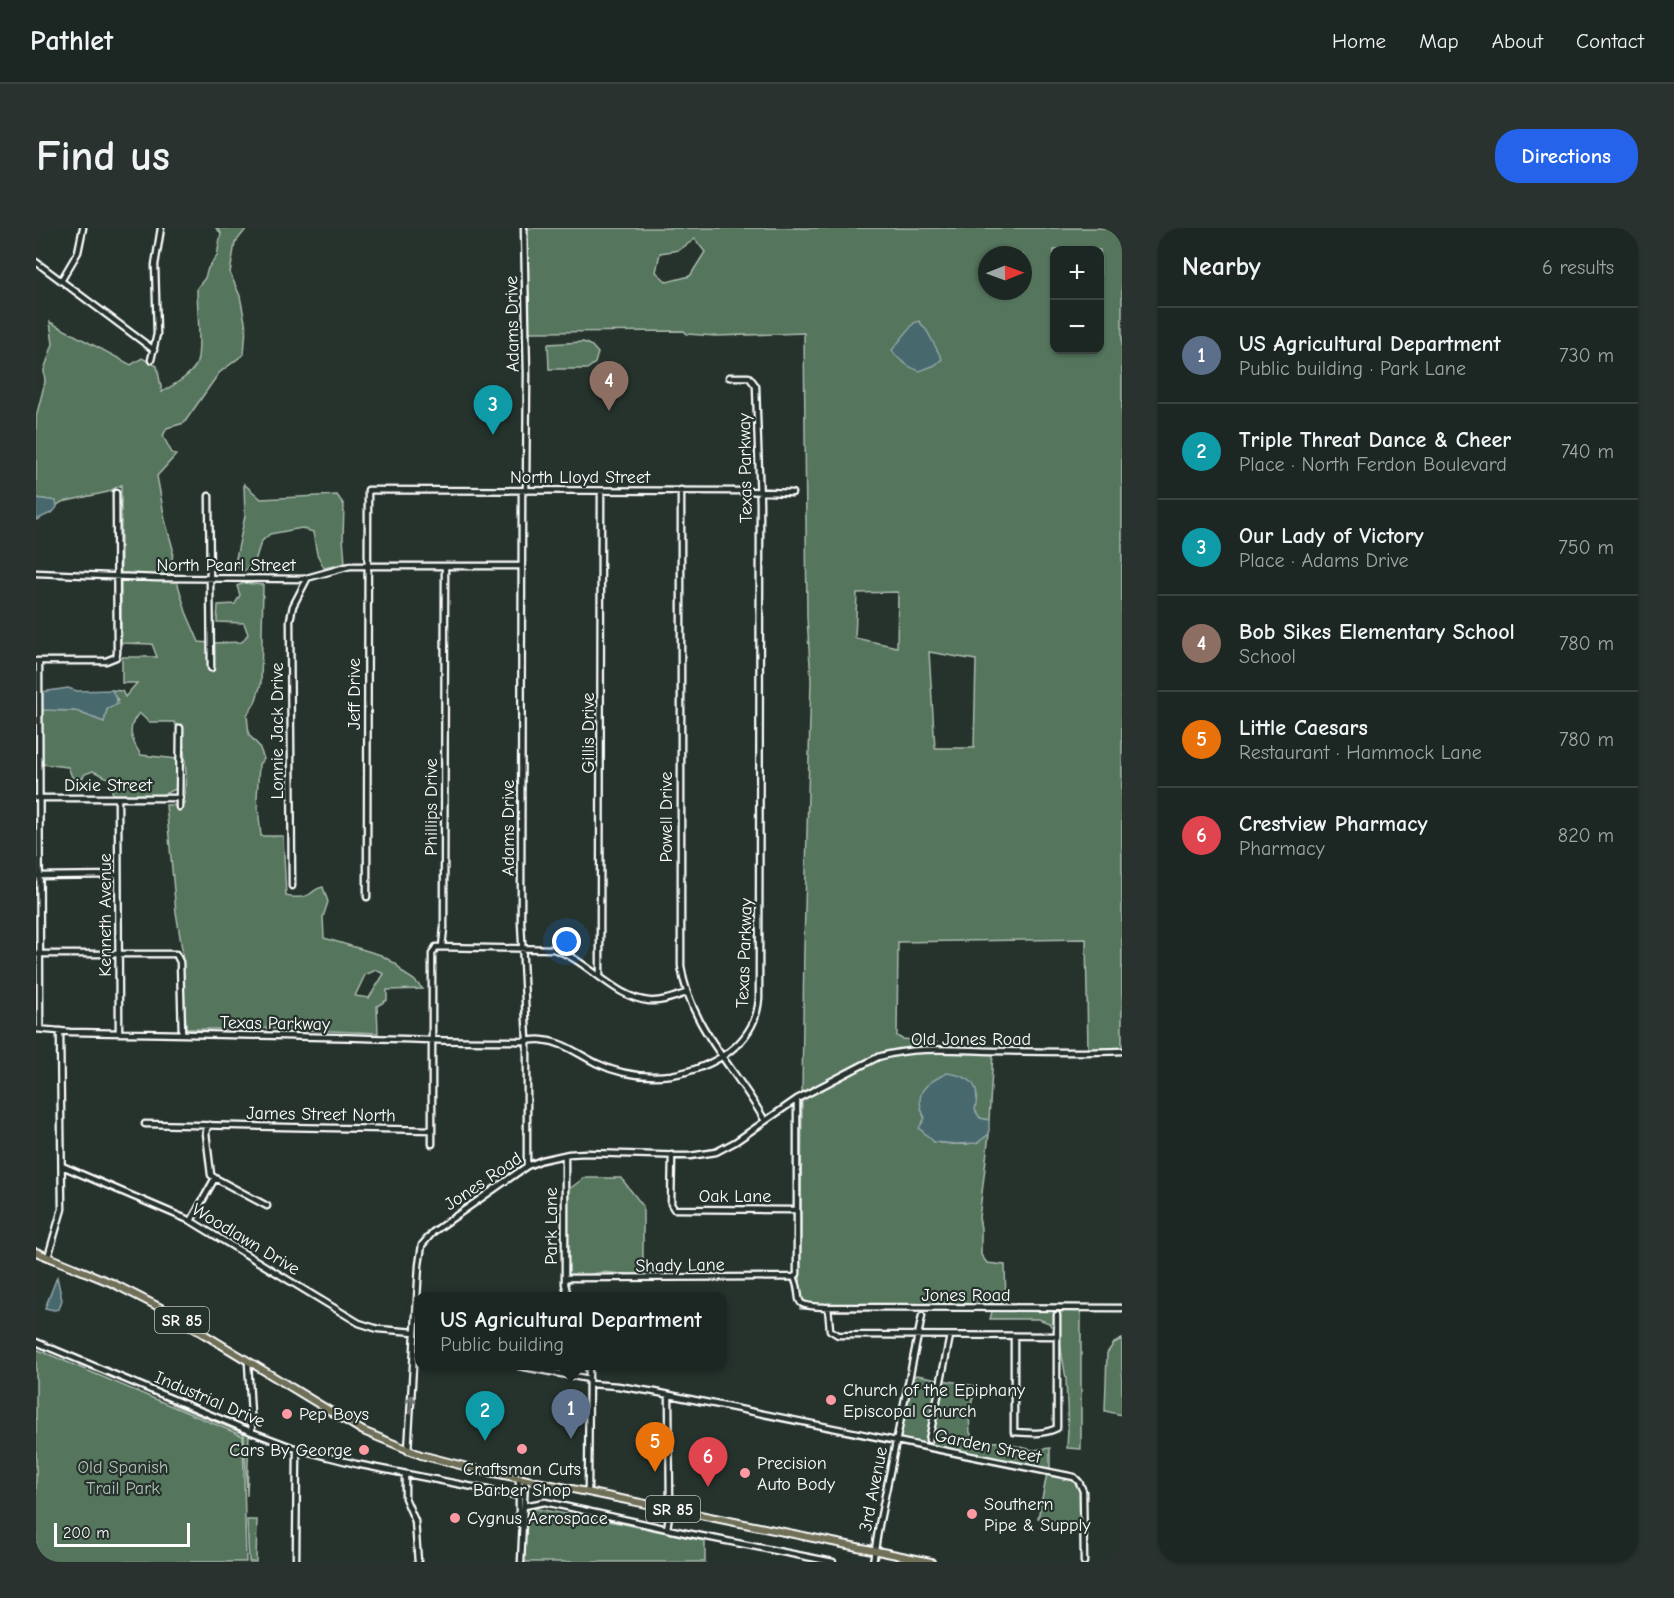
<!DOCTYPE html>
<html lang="en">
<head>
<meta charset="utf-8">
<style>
  :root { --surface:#1c2622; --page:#29322f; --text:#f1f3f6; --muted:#a0a5a5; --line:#3a4340; --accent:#2563eb }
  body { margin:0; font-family:"Comic Neue",sans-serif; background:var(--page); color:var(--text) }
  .controls { position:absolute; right:18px; top:18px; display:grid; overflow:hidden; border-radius:12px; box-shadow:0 2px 4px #0004 }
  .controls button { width:54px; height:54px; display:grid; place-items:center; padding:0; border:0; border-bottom:2px solid var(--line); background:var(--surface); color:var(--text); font:30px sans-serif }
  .compass { position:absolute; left:942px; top:18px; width:54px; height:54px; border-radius:50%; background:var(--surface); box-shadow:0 2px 4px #0004; rotate:89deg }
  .scale { position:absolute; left:18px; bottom:15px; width:136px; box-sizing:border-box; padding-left:6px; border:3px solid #fff; border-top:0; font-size:16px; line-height:21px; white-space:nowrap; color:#fff; -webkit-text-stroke:4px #26332d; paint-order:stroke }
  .you { position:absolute; left:531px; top:714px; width:21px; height:21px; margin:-15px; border:4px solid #fff; border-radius:50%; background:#1a73e8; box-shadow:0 0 0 9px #1a73e833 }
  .badge { display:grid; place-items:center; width:39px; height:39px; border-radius:50%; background:var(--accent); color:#fff; font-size:20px; font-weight:700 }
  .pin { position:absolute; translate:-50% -50px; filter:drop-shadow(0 2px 3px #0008) }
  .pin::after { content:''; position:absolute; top:32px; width:21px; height:18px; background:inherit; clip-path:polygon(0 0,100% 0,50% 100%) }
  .popup { position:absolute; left:379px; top:1064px; width:312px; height:78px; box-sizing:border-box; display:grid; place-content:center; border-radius:12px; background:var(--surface); filter:drop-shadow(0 2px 4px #0005); font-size:20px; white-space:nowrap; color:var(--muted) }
  .popup b { font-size:22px; color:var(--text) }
  .popup::after { content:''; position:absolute; left:50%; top:100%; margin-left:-12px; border:12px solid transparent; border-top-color:var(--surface) }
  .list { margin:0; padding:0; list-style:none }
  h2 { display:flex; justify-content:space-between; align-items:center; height:78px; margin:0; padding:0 24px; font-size:26px }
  h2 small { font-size:20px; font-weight:400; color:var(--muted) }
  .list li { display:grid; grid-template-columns:39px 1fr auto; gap:18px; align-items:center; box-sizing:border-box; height:96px; padding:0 24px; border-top:2px solid var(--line) }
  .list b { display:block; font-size:22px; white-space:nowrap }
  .list p { margin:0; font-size:20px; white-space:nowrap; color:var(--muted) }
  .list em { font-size:20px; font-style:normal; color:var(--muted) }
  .map { position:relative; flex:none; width:1086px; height:1334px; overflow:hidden; border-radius:24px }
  header { display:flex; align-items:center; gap:36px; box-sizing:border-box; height:84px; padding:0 30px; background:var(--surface); border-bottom:2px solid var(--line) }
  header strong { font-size:28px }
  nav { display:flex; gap:33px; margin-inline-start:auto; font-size:21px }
  .intro { display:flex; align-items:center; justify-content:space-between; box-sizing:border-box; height:144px; padding:0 36px }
  h1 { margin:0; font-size:42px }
  .button { padding:15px 27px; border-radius:24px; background:var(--accent); color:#fff; font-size:21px; font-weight:700 }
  main { display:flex; gap:36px; padding:0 36px }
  aside { flex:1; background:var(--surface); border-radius:24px; box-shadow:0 2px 4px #0004 }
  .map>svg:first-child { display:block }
  .green { fill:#54745d; stroke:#aabaae; stroke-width:1.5; fill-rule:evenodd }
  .water { fill:#47686d; stroke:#91a4a7; stroke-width:1.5 }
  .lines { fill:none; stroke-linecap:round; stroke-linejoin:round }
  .minor-casing { stroke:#fff; stroke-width:9 }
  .major-casing { stroke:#fff; stroke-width:10 }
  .minor { stroke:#26332d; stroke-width:4.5 }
  .major { stroke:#706f59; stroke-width:6 }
  .oneway { stroke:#727a76 }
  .poi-dot { fill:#ff9aa2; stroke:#26332d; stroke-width:2 }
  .labels { text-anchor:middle; stroke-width:4.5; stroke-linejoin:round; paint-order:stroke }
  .shield { fill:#26332d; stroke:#bec2c0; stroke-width:1.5 }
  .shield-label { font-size:16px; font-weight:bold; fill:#fff }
  .street-label { font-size:18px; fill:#fff; stroke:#26332d }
  .poi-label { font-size:18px; fill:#fff; stroke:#26332d; text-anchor:start }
  .park-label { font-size:18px; fill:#b2c0b6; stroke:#26332d }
</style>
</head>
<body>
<header>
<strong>Pathlet</strong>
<nav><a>Home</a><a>Map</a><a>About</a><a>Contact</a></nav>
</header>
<div class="intro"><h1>Find us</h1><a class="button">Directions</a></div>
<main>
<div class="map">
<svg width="1086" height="1334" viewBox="0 0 1086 1334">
  <rect width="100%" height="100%" fill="#26332d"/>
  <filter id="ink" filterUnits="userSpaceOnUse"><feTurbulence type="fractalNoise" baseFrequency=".0167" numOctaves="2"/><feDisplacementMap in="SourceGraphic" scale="12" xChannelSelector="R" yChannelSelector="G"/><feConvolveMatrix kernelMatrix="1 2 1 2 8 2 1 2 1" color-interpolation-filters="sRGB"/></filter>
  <g filter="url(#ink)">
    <!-- green -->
    <path class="green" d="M 180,0 L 211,0 L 199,15 L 194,45 L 204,68 L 210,99 L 208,126 L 183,145 L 148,195 L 131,200 L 127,208 L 136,225 L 140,227 L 121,248 L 129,292 L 137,321 L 135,348 L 85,346 L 85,257 L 72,264 L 26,274 L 20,278 L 19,273 L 0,270 L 0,189 L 9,154 L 8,142 L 17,116 L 14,94 L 95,137 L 106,130 L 121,138 L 126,164 C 137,157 153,149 160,137 C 166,124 161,77 161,60 L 169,50 L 172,40 L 181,28 L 185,5 Z
      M 490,0 L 1086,0 L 1086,820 L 1052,821 L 1050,711 L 862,714 L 861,808 L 866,811 L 900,814 C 883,825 859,819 841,826 C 815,837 791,853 766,866 L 768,719 L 775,452 L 771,390 L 768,105 L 680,108 L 651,106 L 648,103 L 495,104 L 492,105 ZM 659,11 L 669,24 L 654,48 L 631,54 L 620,44 L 624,25 L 643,22 ZM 1018,22 L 1064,22 L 1064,122 L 1018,122 ZM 951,27 L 987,27 L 987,63 L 951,63 ZM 862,364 L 861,419 L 819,410 L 821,365 ZM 893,424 L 940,432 L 938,520 L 899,520 Z
      M 547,114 L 556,118 L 562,125 L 559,135 L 551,141 L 513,141 L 512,116 Z
      M 208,256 L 225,271 L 301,267 L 308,277 L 307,310 L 309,335 L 288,340 L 281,326 L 277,304 L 266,300 L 234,306 L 225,314 L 218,336 L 206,344 L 199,335 L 209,288 Z
      M 85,350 L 141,353 L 150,384 L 163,414 L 173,415 L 173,442 L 178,442 L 178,415 L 206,414 L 212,406 L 208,395 L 181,394 L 182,377 L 199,376 L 204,367 L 201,358 L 208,355 L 227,357 L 225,456 L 219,475 L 211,487 L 213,507 L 223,518 L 228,531 L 223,536 L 221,570 L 225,608 L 247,608 L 250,668 C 257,670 268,670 274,666 C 280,662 280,660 287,659 L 292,674 L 287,689 L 288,710 L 345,727 L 360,736 L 367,745 L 378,752 L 387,761 L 351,762 L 351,772 L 341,778 L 342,805 L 222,800 L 196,795 L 188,801 L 150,801 L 146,721 L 140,684 L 130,577 L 141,577 L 141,581 L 146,581 L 146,576 L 148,576 L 150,545 L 146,499 L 141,499 L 138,494 L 113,494 L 103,485 C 90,500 95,512 105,527 L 141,531 L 140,561 L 126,567 L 77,566 L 72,550 L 57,543 L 49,546 L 45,552 L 36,549 L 32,539 L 6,536 L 6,482 L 40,483 L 68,494 L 71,481 L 82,472 L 77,467 L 76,462 L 86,463 L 89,469 L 101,455 L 86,455 L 86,429 L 121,429 L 116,416 L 85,415 ZM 340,742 L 348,746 L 333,770 L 319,768 L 329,747 Z
      M 892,823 L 957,825 L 953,892 L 944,890 L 938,882 L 941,868 L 939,860 L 887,886 L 898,914 C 921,916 934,921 953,906 L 943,990 L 945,1000 L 945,1027 L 951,1035 L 969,1037 L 970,1079 L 1045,1079 L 1045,1221 L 1031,1220 L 1032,1201 L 1030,1151 L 1023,1109 L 1013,1095 L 1003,1091 L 954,1091 L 957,1080 L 764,1081 L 766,871 L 843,831 L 856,827 Z
      M 548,950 L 585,950 L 607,978 L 607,1048 L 566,1044 L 548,1048 L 532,1048 L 532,962 Z
      M 1086,1111 L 1086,1187 L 1069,1183 L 1071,1125 L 1078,1115 Z
      M 0,1121 L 207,1208 L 210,1334 L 0,1334 Z
      M 881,1147 L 940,1158 L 933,1185 L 934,1205 L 943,1213 L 963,1214 L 997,1222 L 1014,1220 L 1014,1242 L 863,1211 L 877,1148 Z
      M 137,1173 L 213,1205 L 211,1268 L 208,1206 L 136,1176 Z
      M 1011,1246 C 1019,1248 1032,1248 1038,1253 C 1049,1261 1045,1287 1045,1299 L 1002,1290 Z
      M 489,1279 L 583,1295 L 669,1313 L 669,1334 L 488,1334 Z
      M 211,1292 L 221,1292 L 220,1334 L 213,1334 Z"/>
    <!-- water -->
    <path class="water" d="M 883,93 L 891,103 L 906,131 L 899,137 L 884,143 C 873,140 861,131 856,122 L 878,95 Z
      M 0,270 L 20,273 L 21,279 L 17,284 L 0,292 Z
      M 32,460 L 41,463 L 76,462 L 82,476 L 71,481 L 68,494 L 40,483 L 6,482 L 6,464 Z
      M 911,845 C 935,848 945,856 939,882 L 944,890 L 953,892 L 953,906 L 941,915 L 921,916 L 898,914 L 883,900 L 889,890 C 876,864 890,855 911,845 Z
      M 21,1049 L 26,1072 L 23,1081 L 18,1082 L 9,1080 Z"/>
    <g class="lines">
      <defs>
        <path id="minor" d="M 488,0 L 491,147 L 490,263
          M 0,34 L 118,122
          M 25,53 L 42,24 L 47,0
          M 115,132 L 121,106 L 119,37 L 125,0
          M 645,262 L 645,738 C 654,800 700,840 729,893
          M 486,263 L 485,694 L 491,812 L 491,938
          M 173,268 L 175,440
          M 0,345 L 121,350 L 267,351 L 314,338 L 486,338
          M 0,433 L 70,433 L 80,429 L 81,425 L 80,265
          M 3,433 L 4,801
          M 0,570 L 144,570
          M 82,570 L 83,805
          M 143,579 L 144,500
          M 0,648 L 82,647
          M 256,658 L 254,392 L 257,378 L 271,351
          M 331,669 L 332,262 L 709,263 L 756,265
          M 406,719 L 408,700 L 409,338
          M 0,726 L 140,726 L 144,734 L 146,806
          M 564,748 L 565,263
          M 0,801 L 34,804 C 154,806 273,808 393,812 C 422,813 451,813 479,813 C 488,814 497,811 506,812 C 528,814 542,826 560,835 C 583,846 610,850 635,847 C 677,840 720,816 723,770 L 724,275 L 720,158 L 713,149 L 693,149
          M 761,871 L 761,1046 L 758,1049 C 769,1072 751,1078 789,1079 L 1086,1080
          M 109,896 L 396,902
          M 174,897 L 171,900 L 170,905 L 175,947 L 179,950
          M 396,916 L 396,726 L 400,719 L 517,721 C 551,731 578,770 613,773 C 626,774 638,769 650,765
          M 529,927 L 529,1056 L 532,1068
          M 636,927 L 635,976 L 638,981 L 761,982
          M 26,938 L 155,993 L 323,1095 L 342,1101 L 379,1104
          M 179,950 L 231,978
          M 155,993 L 179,950
          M 12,1029 L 26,981 L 24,803
          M 529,1050 L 758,1049
          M 792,1079 L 794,1102 L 802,1107 L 1021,1108
          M 978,1108 L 978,1204 C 992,1205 1007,1207 1021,1200 L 1021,1087
          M 0,1114 L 216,1204 L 261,1221 L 320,1236 L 483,1268
          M 212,1134 L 216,1204
          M 483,1138 L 553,1151
          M 553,1156 L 582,1158 L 619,1164 L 1038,1249 L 1043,1254 L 1047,1263 L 1048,1334
          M 893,1212 L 914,1108
          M 372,1223 L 383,1037 L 386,1017 L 397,1004 L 491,938 L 506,932 L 533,926 L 550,925 L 654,928 L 680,924 L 699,914 L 761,871 L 842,829 C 879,818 918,822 956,823 C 1000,824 1043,825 1086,823
          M 369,1247 L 369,1270 L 379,1293 L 382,1334
          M 483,1250 L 483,1291 L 485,1297
          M 552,1264 L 553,1138
          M 488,1278 L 509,1274 L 650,1305 L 797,1334
          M 631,1301 L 634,1281 L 633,1167
          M 260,1334 L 261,1221
          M 485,1334 L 489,1251
          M 837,1334 L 843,1297 L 886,1088"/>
        <path id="major" d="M 0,1024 L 76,1055 L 125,1080 L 327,1203 L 385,1227 L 443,1242 L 895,1334"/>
      </defs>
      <!-- minor casing -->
      <use href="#minor" class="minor-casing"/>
      <!-- major casing -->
      <use href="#major" class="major-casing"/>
      <!-- minor -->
      <use href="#minor" class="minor"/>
      <!-- major -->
      <use href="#major" class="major"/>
    </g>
    <!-- one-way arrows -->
    <defs><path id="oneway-shaft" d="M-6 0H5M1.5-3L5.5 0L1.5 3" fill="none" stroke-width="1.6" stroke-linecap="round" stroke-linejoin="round" transform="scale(1.5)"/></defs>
    <use class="oneway" href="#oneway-shaft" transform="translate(375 1176) rotate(-87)"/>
  </g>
  <!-- markers -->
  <g class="poi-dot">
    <circle cx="795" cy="1172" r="6"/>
    <circle cx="251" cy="1186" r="6"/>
    <circle cx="486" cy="1221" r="6"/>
    <circle cx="328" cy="1222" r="6"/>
    <circle cx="709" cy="1245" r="6"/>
    <circle cx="936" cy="1286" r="6"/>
    <circle cx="419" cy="1290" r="6"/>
  </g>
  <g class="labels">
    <!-- shield labels -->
    <g class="shield">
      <rect x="119" y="1079" width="54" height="26" rx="4.5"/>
      <rect x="610" y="1268" width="54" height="26" rx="4.5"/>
    </g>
    <g class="shield-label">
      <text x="146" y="1098">SR 85</text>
      <text x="637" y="1287">SR 85</text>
    </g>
    <!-- street labels -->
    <g class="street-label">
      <text transform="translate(476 96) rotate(-91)" y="6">Adams Drive</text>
      <text transform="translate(709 240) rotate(-91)" y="6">Texas Parkway</text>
      <text x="544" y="255">North Lloyd Street</text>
      <text x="190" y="343">North Pearl Street</text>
      <text transform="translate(318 466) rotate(-90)" y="6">Jeff Drive</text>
      <text transform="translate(241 503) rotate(-90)" y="6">Lonnie Jack Drive</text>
      <text transform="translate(552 505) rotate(-90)" y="6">Gillis Drive</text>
      <text x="72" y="563">Dixie Street</text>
      <text transform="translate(395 579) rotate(-90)" y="6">Phillips Drive</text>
      <text transform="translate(630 589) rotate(-90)" y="6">Powell Drive</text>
      <text transform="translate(472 600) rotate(-90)" y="6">Adams Drive</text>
      <text transform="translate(69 687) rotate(-90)" y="6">Kenneth Avenue</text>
      <text transform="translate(708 725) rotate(-88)" y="6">Texas Parkway</text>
      <text transform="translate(239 795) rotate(1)" y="6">Texas Parkway</text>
      <text x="935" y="817">Old Jones Road</text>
      <text transform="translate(285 886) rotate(1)" y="6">James Street North</text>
      <text transform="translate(447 953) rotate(-34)" y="6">Jones Road</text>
      <text x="699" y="974">Oak Lane</text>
      <text transform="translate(515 998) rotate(-90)" y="6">Park Lane</text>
      <text transform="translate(210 1011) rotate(31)" y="6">Woodlawn Drive</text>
      <text transform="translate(644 1037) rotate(-1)" y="6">Shady Lane</text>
      <text x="930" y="1073">Jones Road</text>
      <text transform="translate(174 1171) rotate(23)" y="6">Industrial Drive</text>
      <text transform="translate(952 1218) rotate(12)" y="6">Garden Street</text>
      <text transform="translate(837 1261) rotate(-79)" y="6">3rd Avenue</text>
    </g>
    <!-- poi labels -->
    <g class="poi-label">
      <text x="807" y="1168">Church of the Epiphany<tspan x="807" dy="21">Episcopal Church</tspan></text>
      <text x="263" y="1192">Pep Boys</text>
      <text x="316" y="1228" text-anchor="end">Cars By George</text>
      <text x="721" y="1241">Precision<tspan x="721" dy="21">Auto Body</tspan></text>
      <text x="486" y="1247" text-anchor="middle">Craftsman Cuts<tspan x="486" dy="21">Barber Shop</tspan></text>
      <text x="948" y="1282">Southern<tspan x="948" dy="21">Pipe &amp; Supply</tspan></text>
      <text x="431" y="1296">Cygnus Aerospace</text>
    </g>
    <!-- park labels -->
    <g class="park-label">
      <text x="87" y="1245">Old Spanish<tspan x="87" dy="21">Trail Park</tspan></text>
    </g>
  </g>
</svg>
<div class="controls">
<button>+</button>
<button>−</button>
</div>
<svg class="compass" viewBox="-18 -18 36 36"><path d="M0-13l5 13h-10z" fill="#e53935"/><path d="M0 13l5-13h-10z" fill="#a0a5a5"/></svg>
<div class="scale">200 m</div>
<div class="you"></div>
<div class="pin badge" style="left:535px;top:1211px;background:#5c6f8a">1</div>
<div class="popup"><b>US Agricultural Department</b>Public building</div>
<div class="pin badge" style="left:449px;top:1213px;background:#0f9aa8">2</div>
<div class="pin badge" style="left:457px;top:207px;background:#0f9aa8">3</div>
<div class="pin badge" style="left:573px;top:183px;background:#8d6e63">4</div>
<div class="pin badge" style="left:619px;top:1244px;background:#e8710a">5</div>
<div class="pin badge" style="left:672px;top:1259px;background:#e0444e">6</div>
</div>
<aside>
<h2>Nearby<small>6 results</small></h2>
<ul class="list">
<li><span class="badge" style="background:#5c6f8a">1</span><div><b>US Agricultural Department</b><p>Public building · Park Lane</p></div><em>730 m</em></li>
<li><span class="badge" style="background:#0f9aa8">2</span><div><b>Triple Threat Dance &amp; Cheer</b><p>Place · North Ferdon Boulevard</p></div><em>740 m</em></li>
<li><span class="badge" style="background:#0f9aa8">3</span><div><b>Our Lady of Victory</b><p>Place · Adams Drive</p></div><em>750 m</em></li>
<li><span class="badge" style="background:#8d6e63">4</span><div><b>Bob Sikes Elementary School</b><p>School</p></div><em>780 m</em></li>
<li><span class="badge" style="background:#e8710a">5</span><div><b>Little Caesars</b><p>Restaurant · Hammock Lane</p></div><em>780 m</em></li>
<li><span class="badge" style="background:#e0444e">6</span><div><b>Crestview Pharmacy</b><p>Pharmacy</p></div><em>820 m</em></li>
</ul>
</aside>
</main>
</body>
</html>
